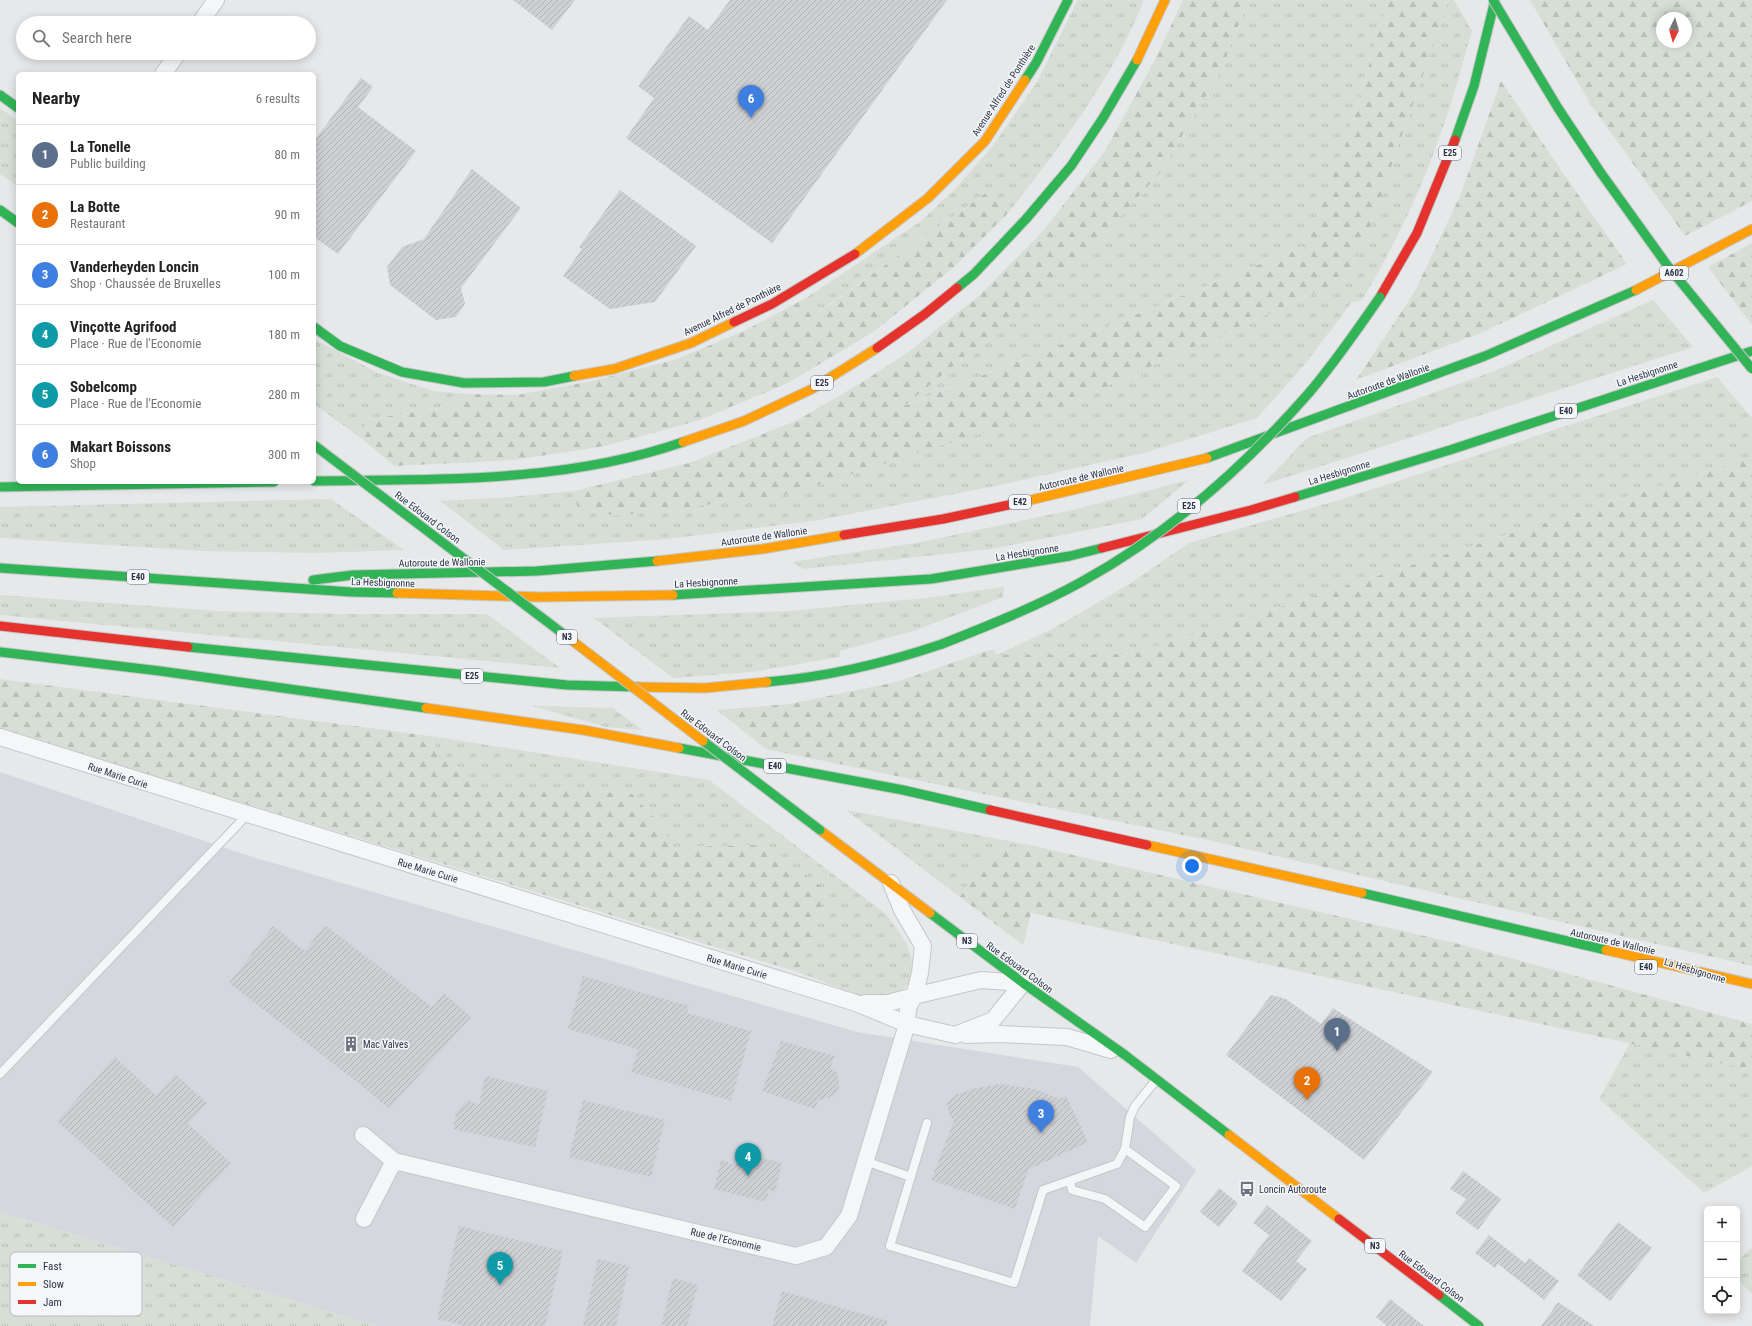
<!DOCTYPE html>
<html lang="en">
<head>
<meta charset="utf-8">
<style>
  :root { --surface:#fff; --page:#f6f6f6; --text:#222; --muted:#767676; --line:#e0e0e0; --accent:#6c737f }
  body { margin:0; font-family:"Roboto Condensed",sans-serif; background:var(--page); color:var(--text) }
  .controls { position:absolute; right:12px; bottom:12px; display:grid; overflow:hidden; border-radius:6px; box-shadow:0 2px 10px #0003 }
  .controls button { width:36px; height:36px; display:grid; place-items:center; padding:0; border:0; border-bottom:1px solid var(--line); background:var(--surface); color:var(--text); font:20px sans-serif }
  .compass { position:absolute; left:1656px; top:12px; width:36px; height:36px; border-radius:50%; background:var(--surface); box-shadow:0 2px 10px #0003; rotate:185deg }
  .you { position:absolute; left:1192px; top:866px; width:14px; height:14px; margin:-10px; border:3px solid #fff; border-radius:50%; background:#1a73e8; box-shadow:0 0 0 6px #1a73e833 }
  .badge { display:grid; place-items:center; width:26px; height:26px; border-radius:50%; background:var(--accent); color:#fff; font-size:13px; font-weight:700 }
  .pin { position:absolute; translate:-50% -33px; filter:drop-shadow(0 1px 2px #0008) }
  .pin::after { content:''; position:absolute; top:21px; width:14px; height:12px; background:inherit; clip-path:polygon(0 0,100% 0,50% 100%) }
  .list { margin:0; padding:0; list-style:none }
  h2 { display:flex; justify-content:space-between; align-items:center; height:52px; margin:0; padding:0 16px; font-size:17px }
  h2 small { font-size:13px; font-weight:400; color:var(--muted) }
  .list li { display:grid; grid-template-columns:26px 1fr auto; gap:12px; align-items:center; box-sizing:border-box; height:60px; padding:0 16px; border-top:1px solid var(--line) }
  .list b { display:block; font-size:15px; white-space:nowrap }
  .list p { margin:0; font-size:13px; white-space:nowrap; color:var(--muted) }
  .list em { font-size:13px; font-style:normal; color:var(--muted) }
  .icon { flex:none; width:22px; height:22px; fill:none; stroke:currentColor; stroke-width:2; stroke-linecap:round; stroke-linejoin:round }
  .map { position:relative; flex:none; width:1752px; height:1326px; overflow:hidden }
  .search { position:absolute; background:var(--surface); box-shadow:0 2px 10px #0003; left:16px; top:16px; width:300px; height:44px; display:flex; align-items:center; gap:10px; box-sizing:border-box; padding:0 14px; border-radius:22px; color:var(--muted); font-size:15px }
  .panel { position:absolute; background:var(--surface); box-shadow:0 2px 10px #0003; left:16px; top:72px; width:300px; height:412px; border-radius:6px }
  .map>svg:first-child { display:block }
  .built { fill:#d4d7dd }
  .grass { fill:url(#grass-tufts) }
  .forest { fill:url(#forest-firs); fill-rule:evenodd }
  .building { fill:url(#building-hatch) }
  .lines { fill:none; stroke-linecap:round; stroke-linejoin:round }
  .lane-casing { stroke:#c4c6c8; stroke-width:10 }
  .street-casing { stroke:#c4c6c8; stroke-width:18 }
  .fast-casing { stroke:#c4c6c8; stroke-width:11 }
  .slow-casing { stroke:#c4c6c8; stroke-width:11 }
  .jam-casing { stroke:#c4c6c8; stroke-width:11 }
  .lane { stroke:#f5f6f7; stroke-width:8 }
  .street { stroke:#f5f6f7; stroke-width:16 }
  .fast { stroke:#30b455; stroke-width:9 }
  .slow { stroke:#ff9f0a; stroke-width:9 }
  .jam { stroke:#e5322d; stroke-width:9 }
  .fast-bridge-casing { stroke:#c2c5c8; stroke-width:11; stroke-linecap:butt }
  .slow-bridge-casing { stroke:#c2c5c8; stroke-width:11; stroke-linecap:butt }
  .fast-bridge { stroke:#30b455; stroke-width:9 }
  .slow-bridge { stroke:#ff9f0a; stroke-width:9 }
  .labels { text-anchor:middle; stroke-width:3; stroke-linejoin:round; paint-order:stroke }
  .shield { fill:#f4f6f9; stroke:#676e7b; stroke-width:1 }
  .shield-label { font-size:9px; font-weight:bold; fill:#2b3445 }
  .street-label { font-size:10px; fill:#2b3445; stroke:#f4f6f9 }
  .poi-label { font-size:10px; fill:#2b3445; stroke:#f4f6f9; text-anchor:start }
  .key { fill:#f4f6f9; stroke:#b8bcc3; stroke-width:1 }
  .key-label { font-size:11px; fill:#2b3445 }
</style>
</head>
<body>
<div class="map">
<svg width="1752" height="1326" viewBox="0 0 1752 1326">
  <defs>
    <pattern id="grass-tufts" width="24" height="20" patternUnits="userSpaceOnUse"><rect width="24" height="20" fill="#d6ded6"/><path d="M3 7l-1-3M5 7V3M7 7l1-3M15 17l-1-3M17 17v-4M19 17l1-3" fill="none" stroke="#b8bfb9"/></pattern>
    <pattern id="forest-firs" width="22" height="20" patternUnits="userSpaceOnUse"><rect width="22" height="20" fill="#d6ded6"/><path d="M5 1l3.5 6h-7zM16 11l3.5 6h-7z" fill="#b8bfb9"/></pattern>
    <pattern id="building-hatch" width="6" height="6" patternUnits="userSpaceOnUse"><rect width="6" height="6" fill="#ced0d3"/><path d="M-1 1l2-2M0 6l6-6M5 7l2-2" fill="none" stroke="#b1b3b6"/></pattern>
  </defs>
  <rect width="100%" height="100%" fill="#e6e8ea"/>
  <!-- built -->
  <path class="built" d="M 0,772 L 249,856 L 857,1032 L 1078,1067 L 1196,1170 L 1136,1263 L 1098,1236 L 1090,1326 L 377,1326 L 0,1212 Z"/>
  <!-- grass -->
  <path class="grass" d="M 1078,0 L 1144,0 C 1113,79 1060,146 1009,212 L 986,193 L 817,313 L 806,298 L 921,221 L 953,191 L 992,147 L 1037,82 Z
    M 1248,0 L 1388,0 L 1346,143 L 1305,246 L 1083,336 L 903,406 L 1077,264 L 1160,173 L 1222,69 Z
    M 1449,0 L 1454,0 L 1472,31 C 1462,65 1453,100 1441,133 C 1420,192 1394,248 1361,301 L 1352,302 L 1305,364 L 1257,418 L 1144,453 L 995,486 L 819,520 L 668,539 L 504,550 L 440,501 L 510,497 L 574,491 L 578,506 L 1049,412 L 1345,279 L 1371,225 Z
    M 0,108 L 18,121 L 18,187 L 0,174 Z
    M 1653,300 L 1693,347 L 1262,485 L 1307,438 L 1492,372 Z
    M 314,339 L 378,373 L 434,391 L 467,394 L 451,406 L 365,420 L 365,441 L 314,404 Z
    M 1717,377 L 1752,418 L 1752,457 L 1132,654 L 997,655 L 1054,628 L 1128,585 L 1189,543 L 1339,500 Z
    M 1189,480 L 1142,519 L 992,549 L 804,569 L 792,562 L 916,543 L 1072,510 Z
    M 331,499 L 404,550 L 317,553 L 203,551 L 0,538 L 0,507 Z
    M 1004,587 L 1003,597 L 913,631 L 840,651 L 840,657 L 752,672 L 673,678 L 594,618 L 789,611 L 925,598 Z
    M 0,595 L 218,611 L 344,614 L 487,614 L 560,668 L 0,615 Z
    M 532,706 L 613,708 L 642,730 L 606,727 Z
    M 430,736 L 709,780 L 886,914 C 900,934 919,953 910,979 C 908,984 903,990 899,995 L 867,999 L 798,972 L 828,891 L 763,845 L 672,847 L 661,825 L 632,794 L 546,787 L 476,787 L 437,748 Z
    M 846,810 L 1030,845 L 990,851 L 960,897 Z
    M 1630,1043 L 1752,1070 L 1752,1166 L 1704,1193 L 1599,1099 Z
    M 0,1212 L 377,1326 L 0,1326 Z
    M 1752,1247 L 1752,1294 L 1737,1279 L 1737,1262 Z"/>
  <!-- forest -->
  <path class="forest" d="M 1183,0 L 1248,0 L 1222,69 L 1160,173 L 1077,264 L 904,406 L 1083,336 L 1305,246 L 1346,143 L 1388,0 L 1449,0 L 1371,225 L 1345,279 L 1049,412 L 784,495 L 616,516 L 577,506 L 574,491 L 689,463 L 796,421 L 861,383 L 907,353 L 981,294 L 1043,231 L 1105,151 L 1156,58 Z
    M 1530,0 L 1752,0 L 1752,201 L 1685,236 L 1591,105 ZM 1662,18 L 1686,18 L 1686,42 L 1662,42 Z
    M 1501,81 L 1563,173 L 1627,264 L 1483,332 L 1356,380 L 1414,293 L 1460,196 Z
    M 986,193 L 1009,212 L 953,268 L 873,332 L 788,383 L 700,420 L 605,446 L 514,460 L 394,466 L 365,441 L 365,420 L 451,406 L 467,394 L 517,395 L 592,381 L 677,359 L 744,331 L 806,298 L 818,313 Z
    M 1752,243 L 1752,325 L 1708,267 Z
    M 1752,457 L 1752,966 L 1212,841 L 766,749 L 717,710 L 790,704 L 896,682 L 993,649 L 997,655 L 1132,654 Z
    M 0,679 L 430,736 L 437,748 L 476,787 L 546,787 L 632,794 L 661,825 L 672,847 L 763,845 L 828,891 L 798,972 L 0,729 Z
    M 1030,845 L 1459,944 L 1752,1024 L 1752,1070 L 1031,913 L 1023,945 L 960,897 L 990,851 Z"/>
  <!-- building -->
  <path class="building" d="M 513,0 L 575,0 L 552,30 Z
    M 730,0 L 947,0 L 772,243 L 626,138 L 654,98 L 638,86 L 689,16 L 708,30 Z
    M 361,78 L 373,87 L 358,107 L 416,151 L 338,254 L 314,237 L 314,141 Z
    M 472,169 L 521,208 L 461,288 L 465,304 L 456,317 L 436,320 L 390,285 L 387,267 L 402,247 L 424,239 Z
    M 620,190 L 696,246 L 655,302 L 610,309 L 563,276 L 582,249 L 579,247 Z
    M 325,925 L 432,1007 L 444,993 L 471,1017 L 389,1109 L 362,1086 L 229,983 L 273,926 L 305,951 Z
    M 583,976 L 689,1006 L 687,1013 L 751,1031 L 731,1101 L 631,1072 L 638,1049 L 568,1029 Z
    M 1271,995 L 1286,999 L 1321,1024 L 1333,1008 L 1433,1072 L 1364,1160 L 1226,1055 Z
    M 781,1041 L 835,1056 L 830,1068 L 837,1073 L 839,1081 L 839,1088 L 834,1096 L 818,1101 L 815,1109 L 762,1091 Z
    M 115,1057 L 156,1095 L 175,1074 L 207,1103 L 188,1124 L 231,1163 L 173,1227 L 57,1121 Z
    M 485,1076 L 548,1091 L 535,1147 L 453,1129 L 456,1113 L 467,1100 L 479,1105 Z
    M 999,1084 L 1035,1089 L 1060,1099 L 1066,1096 L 1088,1142 L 1028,1170 L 1015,1209 L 931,1180 L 954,1121 L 949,1114 L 947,1103 L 955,1095 L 973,1089 Z
    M 583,1100 L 665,1120 L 651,1177 L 569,1157 Z
    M 740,1153 L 782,1163 L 775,1192 L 769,1190 L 766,1202 L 714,1189 L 721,1160 L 736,1165 Z
    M 1463,1171 L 1501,1199 L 1478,1230 L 1455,1213 L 1466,1199 L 1450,1189 Z
    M 1219,1188 L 1238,1203 L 1219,1227 L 1200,1212 Z
    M 1267,1205 L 1312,1241 L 1296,1261 L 1307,1269 L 1281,1301 L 1242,1271 L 1269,1235 L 1253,1223 Z
    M 1618,1222 L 1652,1248 L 1610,1301 L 1577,1275 Z
    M 459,1226 L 563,1251 L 545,1326 L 465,1326 L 437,1319 Z
    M 1489,1235 L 1525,1263 L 1529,1258 L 1559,1281 L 1544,1300 L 1498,1264 L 1495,1268 L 1475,1253 Z
    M 598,1259 L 629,1266 L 616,1326 L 583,1326 Z
    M 673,1278 L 698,1285 L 687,1326 L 661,1326 Z
    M 782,1291 L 888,1321 L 887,1326 L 772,1326 Z
    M 1390,1299 L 1424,1326 L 1387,1326 L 1376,1317 Z
    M 1558,1302 L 1594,1326 L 1541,1326 Z"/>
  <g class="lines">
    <defs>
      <path id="lane" d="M 0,1074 L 247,815
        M 927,1123 L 890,1246 L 1014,1283 L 1043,1190 L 1117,1164 L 1125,1149 L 1130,1117 L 1135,1106 L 1156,1080
        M 865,1161 L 911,1177
        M 1070,1181 L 1072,1190 L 1105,1199 L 1145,1227 L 1176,1186 L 1125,1149"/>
      <path id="street" d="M 200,23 L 216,0
        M 163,74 L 178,53
        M 0,737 L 856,1003 L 907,1024 L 955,1035 L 993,1020 L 1023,983
        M 865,1003 L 888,1003 L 914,996 L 920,973 L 923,946 L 902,910 L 891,883
        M 966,1035 L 1000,1034 L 1067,1037 L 1111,1050
        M 363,1135 L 394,1161 L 796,1256 L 826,1247 L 849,1216 L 907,1024 L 908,1008 L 914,996 L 981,980 L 1023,983
        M 364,1219 L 394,1161"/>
      <path id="fast" d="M 1025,80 L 1036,63 L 1068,0
        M 0,95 L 18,108
        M 1558,108 L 1601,173
        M 1455,140 L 1474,86 L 1495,0
        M 0,210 L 18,223
        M 957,288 L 974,274 L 1026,219 L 1071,166 L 1103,118 L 1137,60
        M 314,327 L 340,346 L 402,372 L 464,383 L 544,382 L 574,376
        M 1207,458 L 1485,356 L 1636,290
        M 314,481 C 438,479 565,483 683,442
        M 0,487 L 274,482
        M 1295,497 L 1450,450 L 1752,351
        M 0,568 L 351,592 L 397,593
        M 313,580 L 353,575 L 537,571 L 657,561
        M 673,595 L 931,579 L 1070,556 L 1102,548
        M 188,647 L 567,685 L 638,687
        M 0,652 L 160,671 L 426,708
        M 767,682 C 826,677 886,663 942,644
        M 679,748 L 903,790 L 990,810
        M 1362,893 L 1606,950
        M 930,913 L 1023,983 L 1125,1055 L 1229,1135
        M 1439,1295 L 1479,1326"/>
      <path id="slow" d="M 1137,60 L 1165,0
        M 855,254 L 928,198 L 985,141 L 1025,80
        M 1636,290 L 1752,229
        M 574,376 L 614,369 L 691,343 L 734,322
        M 683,442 L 744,421 L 812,389 L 877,348
        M 1018,503 L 1207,458
        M 657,561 L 762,549 L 844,535
        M 397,593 L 539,597 L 673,595
        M 638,687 L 705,688 L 767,682
        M 426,708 L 583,730 L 679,748
        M 820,830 L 930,913
        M 1147,845 L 1362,893
        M 1606,950 L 1752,984
        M 1229,1135 L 1339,1219"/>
      <path id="jam" d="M 1380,297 L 1417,233 L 1455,140
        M 734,322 L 772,304 L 855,254
        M 877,348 L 925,314 L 957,288
        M 844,535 L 943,519 L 1018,503
        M 1102,548 L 1251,510 L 1295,497
        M 0,626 L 188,647
        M 990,810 L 1147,845
        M 1339,1219 L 1439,1295"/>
    </defs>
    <!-- lane casing -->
    <use href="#lane" class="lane-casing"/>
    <!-- street casing -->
    <use href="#street" class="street-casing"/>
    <!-- fast casing -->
    <use href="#fast" class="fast-casing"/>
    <!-- slow casing -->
    <use href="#slow" class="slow-casing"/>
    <!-- jam casing -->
    <use href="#jam" class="jam-casing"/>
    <!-- lane -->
    <use href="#lane" class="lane"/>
    <!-- street -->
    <use href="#street" class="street"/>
    <!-- fast -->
    <use href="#fast" class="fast"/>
    <!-- slow -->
    <use href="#slow" class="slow"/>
    <!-- jam -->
    <use href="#jam" class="jam"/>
    <defs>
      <path id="fast-bridge" d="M 1493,0 L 1558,108
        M 1601,173 L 1667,265 L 1752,369
        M 314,445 L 570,639
        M 942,644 C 990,625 1038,606 1083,581 C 1168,534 1244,467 1308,394 C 1334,364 1357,330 1380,297
        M 703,741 L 820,830"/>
      <path id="slow-bridge" d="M 570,639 L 703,741"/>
    </defs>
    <!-- fast-bridge casing -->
    <use href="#fast-bridge" class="fast-bridge-casing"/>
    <!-- slow-bridge casing -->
    <use href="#slow-bridge" class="slow-bridge-casing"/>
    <!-- fast-bridge -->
    <use href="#fast-bridge" class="fast-bridge"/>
    <!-- slow-bridge -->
    <use href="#slow-bridge" class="slow-bridge"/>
  </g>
  <!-- icons -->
  <defs>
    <symbol id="building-bare" viewBox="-9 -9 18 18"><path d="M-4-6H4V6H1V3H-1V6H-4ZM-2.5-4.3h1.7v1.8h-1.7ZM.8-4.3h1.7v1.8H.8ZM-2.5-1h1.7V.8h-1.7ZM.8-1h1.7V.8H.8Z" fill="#6c737f" stroke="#f4f6f9" stroke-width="2.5" paint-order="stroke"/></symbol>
    <symbol id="bus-bare" viewBox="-9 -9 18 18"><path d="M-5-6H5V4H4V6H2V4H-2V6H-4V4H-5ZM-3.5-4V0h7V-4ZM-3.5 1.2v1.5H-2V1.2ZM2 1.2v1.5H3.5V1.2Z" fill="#6c737f" stroke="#f4f6f9" stroke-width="2.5" paint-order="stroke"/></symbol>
  </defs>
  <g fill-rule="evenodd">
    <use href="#building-bare" x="340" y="1033" width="22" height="22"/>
    <use href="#bus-bare" x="1236" y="1178" width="22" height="22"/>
  </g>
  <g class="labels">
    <!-- shield labels -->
    <g class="shield">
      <rect x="1439" y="146" width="22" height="14" rx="3"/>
      <rect x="1660" y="266" width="28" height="14" rx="3"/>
      <rect x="811" y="376" width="22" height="14" rx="3"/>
      <rect x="1555" y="404" width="22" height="14" rx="3"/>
      <rect x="1009" y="495" width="22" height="14" rx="3"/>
      <rect x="1178" y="499" width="22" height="14" rx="3"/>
      <rect x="127" y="570" width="22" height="14" rx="3"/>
      <rect x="557" y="630" width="20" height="14" rx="3"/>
      <rect x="461" y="669" width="22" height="14" rx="3"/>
      <rect x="764" y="759" width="22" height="14" rx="3"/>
      <rect x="957" y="934" width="20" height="14" rx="3"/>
      <rect x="1635" y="960" width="22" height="14" rx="3"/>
      <rect x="1365" y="1239" width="20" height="14" rx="3"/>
    </g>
    <g class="shield-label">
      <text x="1450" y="156">E25</text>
      <text x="1674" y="276">A602</text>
      <text x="822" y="386">E25</text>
      <text x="1566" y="414">E40</text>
      <text x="1020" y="505">E42</text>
      <text x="1189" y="509">E25</text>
      <text x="138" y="580">E40</text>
      <text x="567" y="640">N3</text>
      <text x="472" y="679">E25</text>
      <text x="775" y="769">E40</text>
      <text x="967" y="944">N3</text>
      <text x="1646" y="970">E40</text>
      <text x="1375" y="1249">N3</text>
    </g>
    <!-- street labels -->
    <g class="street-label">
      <text transform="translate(1003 90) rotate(-57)" y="4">Avenue Alfred de Ponthière</text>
      <text transform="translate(732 309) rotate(-26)" y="4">Avenue Alfred de Ponthière</text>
      <text transform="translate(1647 373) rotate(-18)" y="4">La Hesbignonne</text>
      <text transform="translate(1388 381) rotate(-20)" y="4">Autoroute de Wallonie</text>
      <text transform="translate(1339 472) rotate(-17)" y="4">La Hesbignonne</text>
      <text transform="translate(1081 477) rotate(-13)" y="4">Autoroute de Wallonie</text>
      <text transform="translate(428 517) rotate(37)" y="4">Rue Edouard Colson</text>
      <text transform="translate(764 536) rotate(-8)" y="4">Autoroute de Wallonie</text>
      <text transform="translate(1027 552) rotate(-9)" y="4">La Hesbignonne</text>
      <text transform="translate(442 562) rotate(-1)" y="4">Autoroute de Wallonie</text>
      <text transform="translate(383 582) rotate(2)" y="4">La Hesbignonne</text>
      <text transform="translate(706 582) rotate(-3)" y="4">La Hesbignonne</text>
      <text transform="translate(714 735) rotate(37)" y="4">Rue Edouard Colson</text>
      <text transform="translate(118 775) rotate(18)" y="4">Rue Marie Curie</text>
      <text transform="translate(428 870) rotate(17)" y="4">Rue Marie Curie</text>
      <text transform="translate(1613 941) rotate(13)" y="4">Autoroute de Wallonie</text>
      <text transform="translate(737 966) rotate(17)" y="4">Rue Marie Curie</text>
      <text transform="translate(1020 967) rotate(36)" y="4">Rue Edouard Colson</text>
      <text transform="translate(1695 970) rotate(17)" y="4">La Hesbignonne</text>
      <text transform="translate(726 1239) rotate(13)" y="4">Rue de l'Economie</text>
      <text transform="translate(1432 1276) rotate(37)" y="4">Rue Edouard Colson</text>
    </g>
    <!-- poi labels -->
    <g class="poi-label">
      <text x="363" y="1048">Mac Valves</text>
      <text x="1259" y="1193">Loncin Autoroute</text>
    </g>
  </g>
  <!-- legend -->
  <rect x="10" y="1252" width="132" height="64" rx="6" class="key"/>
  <rect x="18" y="1264" width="18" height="4" fill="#30b455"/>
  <rect x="18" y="1282" width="18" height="4" fill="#ff9f0a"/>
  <rect x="18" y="1300" width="18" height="4" fill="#e5322d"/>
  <g class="key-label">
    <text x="43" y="1270">Fast</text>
    <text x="43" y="1288">Slow</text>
    <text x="43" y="1306">Jam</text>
  </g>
</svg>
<div class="controls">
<button>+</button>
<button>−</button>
<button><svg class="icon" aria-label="locate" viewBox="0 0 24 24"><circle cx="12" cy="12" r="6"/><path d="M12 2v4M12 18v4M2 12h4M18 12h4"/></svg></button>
</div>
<svg class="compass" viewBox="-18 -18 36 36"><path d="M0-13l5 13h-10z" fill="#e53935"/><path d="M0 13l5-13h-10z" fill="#767676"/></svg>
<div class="you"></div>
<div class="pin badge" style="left:1337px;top:1051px;background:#5c6f8a">1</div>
<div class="pin badge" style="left:1307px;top:1100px;background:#e8710a">2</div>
<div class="pin badge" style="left:1041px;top:1133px;background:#3f7fe0">3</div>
<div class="pin badge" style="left:748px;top:1176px;background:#0f9aa8">4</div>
<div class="pin badge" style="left:500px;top:1285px;background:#0f9aa8">5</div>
<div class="pin badge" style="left:751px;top:118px;background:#3f7fe0">6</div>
<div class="search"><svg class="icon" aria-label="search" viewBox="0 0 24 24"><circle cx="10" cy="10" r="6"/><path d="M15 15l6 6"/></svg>Search here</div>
<section class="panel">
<h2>Nearby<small>6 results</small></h2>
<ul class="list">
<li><span class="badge" style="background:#5c6f8a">1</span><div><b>La Tonelle</b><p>Public building</p></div><em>80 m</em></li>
<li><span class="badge" style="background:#e8710a">2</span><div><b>La Botte</b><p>Restaurant</p></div><em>90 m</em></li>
<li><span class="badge" style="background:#3f7fe0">3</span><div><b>Vanderheyden Loncin</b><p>Shop · Chaussée de Bruxelles</p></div><em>100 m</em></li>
<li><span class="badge" style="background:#0f9aa8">4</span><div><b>Vinçotte Agrifood</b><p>Place · Rue de l'Economie</p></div><em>180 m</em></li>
<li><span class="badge" style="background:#0f9aa8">5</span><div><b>Sobelcomp</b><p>Place · Rue de l'Economie</p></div><em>280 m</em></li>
<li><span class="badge" style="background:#3f7fe0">6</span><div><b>Makart Boissons</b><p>Shop</p></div><em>300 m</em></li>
</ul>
</section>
</div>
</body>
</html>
